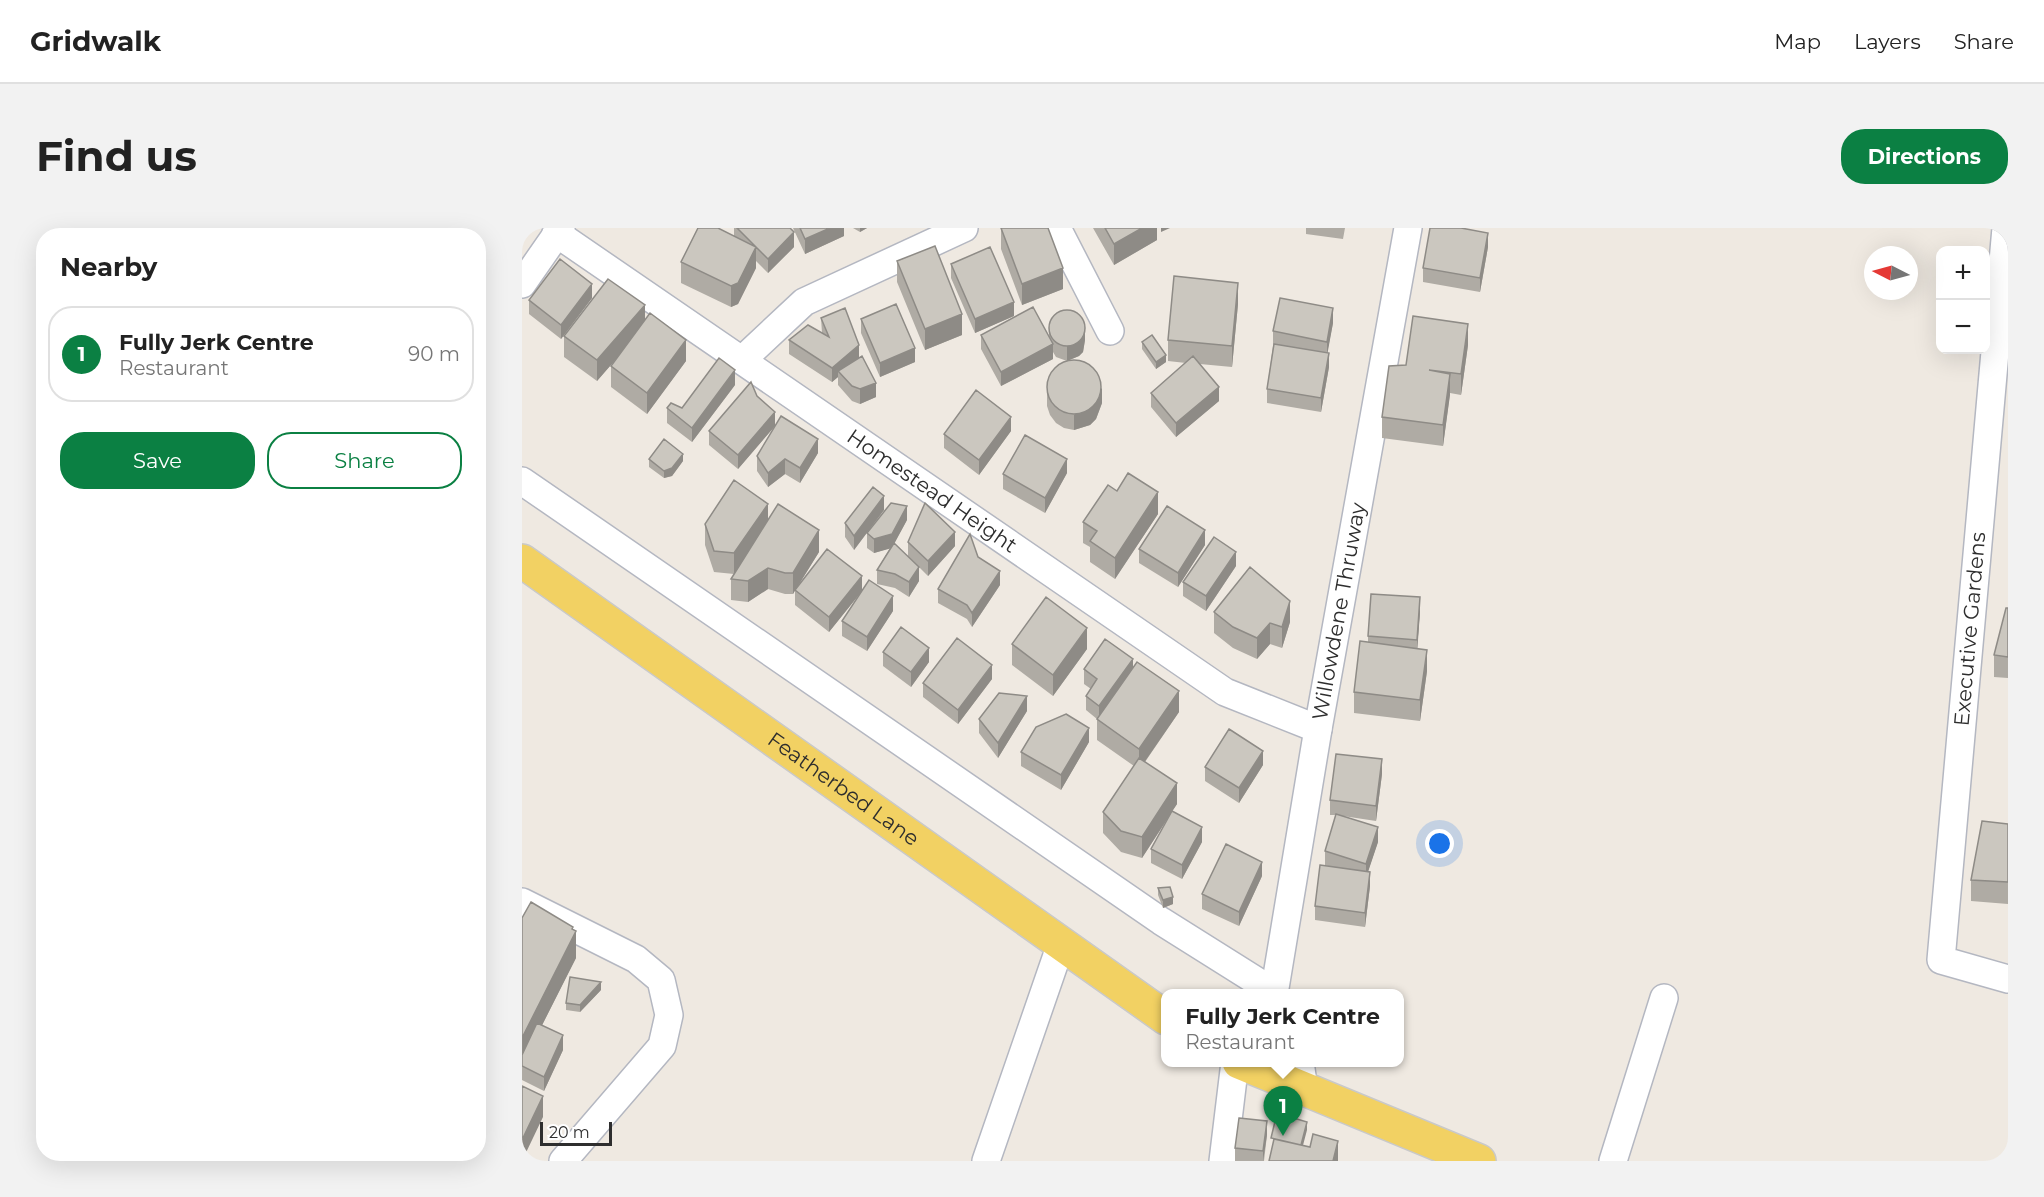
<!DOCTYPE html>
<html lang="en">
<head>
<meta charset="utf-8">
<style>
  :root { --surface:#fff; --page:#f2f2f2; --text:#222; --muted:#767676; --line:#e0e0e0; --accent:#0b8043 }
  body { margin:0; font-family:Montserrat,sans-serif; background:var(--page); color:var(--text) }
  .controls { position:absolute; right:18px; top:18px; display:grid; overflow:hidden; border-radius:12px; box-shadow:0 6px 24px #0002 }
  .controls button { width:54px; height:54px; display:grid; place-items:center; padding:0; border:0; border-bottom:2px solid var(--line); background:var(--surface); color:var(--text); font:30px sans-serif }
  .compass { position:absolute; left:1342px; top:18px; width:54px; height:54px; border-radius:50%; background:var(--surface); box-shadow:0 6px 24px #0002; rotate:276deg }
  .scale { position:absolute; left:18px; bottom:15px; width:72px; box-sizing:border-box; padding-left:6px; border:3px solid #2e2e2e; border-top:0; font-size:16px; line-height:21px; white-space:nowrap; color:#2e2e2e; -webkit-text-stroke:4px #fff; paint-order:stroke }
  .you { position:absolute; left:918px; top:616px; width:21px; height:21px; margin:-15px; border:4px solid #fff; border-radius:50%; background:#1a73e8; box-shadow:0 0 0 9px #1a73e833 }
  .badge { display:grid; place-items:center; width:39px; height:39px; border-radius:50%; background:var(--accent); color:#fff; font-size:20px; font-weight:700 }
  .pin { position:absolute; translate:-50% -50px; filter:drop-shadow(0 2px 3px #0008) }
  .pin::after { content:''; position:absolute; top:32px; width:21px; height:18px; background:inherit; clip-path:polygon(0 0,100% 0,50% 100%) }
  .popup { position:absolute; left:639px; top:761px; width:243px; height:78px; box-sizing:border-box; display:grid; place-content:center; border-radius:12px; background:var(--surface); filter:drop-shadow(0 2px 4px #0005); font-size:20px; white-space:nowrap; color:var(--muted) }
  .popup b { font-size:22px; color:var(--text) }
  .popup::after { content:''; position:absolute; left:50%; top:100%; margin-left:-12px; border:12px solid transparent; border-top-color:var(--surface) }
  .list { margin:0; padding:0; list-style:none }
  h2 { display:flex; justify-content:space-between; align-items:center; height:78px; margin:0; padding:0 24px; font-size:26px }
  h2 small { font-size:20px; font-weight:400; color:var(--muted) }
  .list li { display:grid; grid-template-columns:39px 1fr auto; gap:18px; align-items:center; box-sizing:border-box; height:96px; margin:0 12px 12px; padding:0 12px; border:2px solid var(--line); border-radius:24px }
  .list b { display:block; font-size:22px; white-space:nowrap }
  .list p { margin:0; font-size:20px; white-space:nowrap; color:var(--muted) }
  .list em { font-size:20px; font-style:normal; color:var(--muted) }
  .actions { display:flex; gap:12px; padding:18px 24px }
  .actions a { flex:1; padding:14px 0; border:2px solid var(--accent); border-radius:24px; text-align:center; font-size:21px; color:var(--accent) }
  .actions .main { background:var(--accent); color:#fff }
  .map { position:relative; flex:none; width:1486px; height:933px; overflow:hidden; border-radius:24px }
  header { display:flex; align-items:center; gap:36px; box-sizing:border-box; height:84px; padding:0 30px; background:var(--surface); border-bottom:2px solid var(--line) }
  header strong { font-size:28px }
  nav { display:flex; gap:33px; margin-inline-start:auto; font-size:21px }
  .intro { display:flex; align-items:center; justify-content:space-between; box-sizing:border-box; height:144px; padding:0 36px }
  h1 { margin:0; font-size:42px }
  .button { padding:15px 27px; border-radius:24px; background:var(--accent); color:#fff; font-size:21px; font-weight:700 }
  main { display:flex; gap:36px; padding:0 36px }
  aside { flex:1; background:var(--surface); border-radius:24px; box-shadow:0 6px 24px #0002 }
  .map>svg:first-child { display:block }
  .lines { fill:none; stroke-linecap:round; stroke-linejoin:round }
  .minor-casing { stroke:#b4b7c1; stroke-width:30 }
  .major-casing { stroke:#c9c9c9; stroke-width:36 }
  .minor { stroke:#fff; stroke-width:27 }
  .major { stroke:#f2d163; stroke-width:33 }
  .wall { fill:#afaba4 }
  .shaded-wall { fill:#8e8b86 }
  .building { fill:#cbc7bf; stroke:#8e8b86; stroke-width:1.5 }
  .labels { text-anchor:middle; stroke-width:6; stroke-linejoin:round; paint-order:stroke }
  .street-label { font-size:21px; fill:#2e2e2e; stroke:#fff }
</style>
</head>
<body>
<header>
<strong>Gridwalk</strong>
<nav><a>Map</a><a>Layers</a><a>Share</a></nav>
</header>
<div class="intro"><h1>Find us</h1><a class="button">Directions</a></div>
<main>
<aside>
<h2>Nearby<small></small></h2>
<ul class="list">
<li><span class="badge">1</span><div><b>Fully Jerk Centre</b><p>Restaurant</p></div><em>90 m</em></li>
</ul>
<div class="actions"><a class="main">Save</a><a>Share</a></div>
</aside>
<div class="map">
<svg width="1486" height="933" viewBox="0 0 1486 933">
  <rect width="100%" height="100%" fill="#efe9e1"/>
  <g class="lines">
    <defs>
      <g id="minor">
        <path d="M 535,0 L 588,103"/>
        <path d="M 1484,0 L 1419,732 L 1486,751"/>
        <path id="s1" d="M 34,5 L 703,464 L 796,501"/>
        <path d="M 0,56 L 39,0"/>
        <path d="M 220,132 L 282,74 L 442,0"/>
        <path d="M 0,253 L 639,693 L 752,764"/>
        <path d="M 0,674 L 114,731 L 139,752 L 147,787 L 140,818 L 41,933"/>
        <path id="s2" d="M 752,766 L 796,501 L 886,0"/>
        <path d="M 778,834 L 782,862"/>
        <path d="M 464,933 L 539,716"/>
        <path d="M 701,933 L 713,834"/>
        <path d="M 1091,933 L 1142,770"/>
      </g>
      <g id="major">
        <path id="s3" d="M 0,333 L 644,790"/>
        <path d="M 717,834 L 957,933"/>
      </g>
    </defs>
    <!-- minor casing -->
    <use href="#minor" class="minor-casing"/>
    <!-- major casing -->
    <use href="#major" class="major-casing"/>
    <!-- minor -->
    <use href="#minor" class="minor"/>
    <!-- major -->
    <use href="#major" class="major"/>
  </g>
  <!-- wall -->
  <path class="wall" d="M 212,0 L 268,0 L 272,19 L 246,45 L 234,33 L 234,40 L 216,76 L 209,79 L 159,55 L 159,34 L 212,8 Z
    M 271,0 L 322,0 L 322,8 L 283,26 Z
    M 331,0 L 345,0 L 338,4 Z
    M 479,0 L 541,61 L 500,77 L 479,21 Z
    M 571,0 L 635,0 L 635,12 L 592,37 Z
    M 784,0 L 823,0 L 821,11 L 784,6 Z
    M 966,19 L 958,64 L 901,54 L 901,40 Z
    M 375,33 L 440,107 L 403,122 L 375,54 Z
    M 429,36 L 492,88 L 453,105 L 429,50 Z
    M 70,70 L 39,111 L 7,86 L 7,72 Z
    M 716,76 L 710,139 L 678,136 L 697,173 L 654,209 L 629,179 L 629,165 L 664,135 L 646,133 L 646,112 Z
    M 299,90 L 337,129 L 354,169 L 338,176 L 330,173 L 316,157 L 316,149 L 310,154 L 267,126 L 267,112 L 300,105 Z
    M 339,91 L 393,134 L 358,149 L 339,105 Z
    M 123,92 L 164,133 L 125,186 L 89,159 L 89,138 L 98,126 L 75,153 L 42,129 L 42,108 Z
    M 811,95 L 805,125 L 807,139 L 799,184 L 745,175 L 745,161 L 751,118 L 751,103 Z
    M 527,99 L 563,112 L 561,124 L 557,128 L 545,133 L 534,129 L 531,124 L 531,131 L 479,158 L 459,121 L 459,107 L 527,109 Z
    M 620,114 L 644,134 L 634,141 L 620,121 Z
    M 946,117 L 939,167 L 928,165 L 921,218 L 860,210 L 860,189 L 884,137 Z
    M 525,154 L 580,175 L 574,191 L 568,197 L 552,202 L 542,200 L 534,195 L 528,187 L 525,178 Z
    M 213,157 L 170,214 L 145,195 L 145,180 L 160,180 Z
    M 235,168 L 253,198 L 216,241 L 187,217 L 187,203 Z
    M 489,203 L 457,247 L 422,220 L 422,206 Z
    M 296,225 L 278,255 L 263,246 L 246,259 L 235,243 L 235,228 Z
    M 127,231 L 161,233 L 150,248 L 142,250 L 127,239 Z
    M 545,245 L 523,285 L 481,261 L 481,246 Z
    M 595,263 L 636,286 L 593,351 L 568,334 L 568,319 L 561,315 L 561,294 Z
    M 362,282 L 332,322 L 323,309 L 323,295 Z
    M 246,292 L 297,324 L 274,361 L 340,363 L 307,404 L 273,377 L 273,362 L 271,366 L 263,366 L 246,361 L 226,374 L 209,372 L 209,351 L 212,346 L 192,344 L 183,317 L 183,296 Z
    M 385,292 L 372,315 L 386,329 L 386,314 L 433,318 L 406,348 L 393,335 L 397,353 L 387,369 L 373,360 L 355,356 L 355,342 L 368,320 L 352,325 L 345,320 L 345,305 Z
    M 683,317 L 656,359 L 617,335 L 617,321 Z
    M 456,329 L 478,357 L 450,399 L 445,391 L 416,375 L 416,361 Z
    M 714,338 L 684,383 L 661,368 L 661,354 Z
    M 1486,380 L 1486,450 L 1472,449 L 1472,427 Z
    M 371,383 L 345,423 L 320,408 L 320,393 Z
    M 692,384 L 768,394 L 760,420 L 748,416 L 735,431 L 711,420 L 692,405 Z
    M 898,384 L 895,420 L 905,443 L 898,493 L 832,485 L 832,464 L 846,414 L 846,408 Z
    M 490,416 L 565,421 L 531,468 L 490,437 Z
    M 361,424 L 407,434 L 389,459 L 361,438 Z
    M 611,440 L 657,484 L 623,534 L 655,576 L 650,583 L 680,614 L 660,651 L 629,635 L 629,621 L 646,590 L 620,630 L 599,624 L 581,605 L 581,584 L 612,538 L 575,512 L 575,491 L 564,482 L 564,468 L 569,461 L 562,456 L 562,441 Z
    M 470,451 L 436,496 L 401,469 L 401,455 Z
    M 505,483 L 476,530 L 457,505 L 457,491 Z
    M 567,514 L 539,562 L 499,538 L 499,524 Z
    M 741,537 L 717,575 L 683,553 L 683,539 Z
    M 860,546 L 854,593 L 821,588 L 856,614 L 846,643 L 848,658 L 843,699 L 793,692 L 793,678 L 806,638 L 803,637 L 803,623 L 814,587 L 808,587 L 808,572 Z
    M 1486,596 L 1486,676 L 1449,673 L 1449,652 Z
    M 740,648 L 717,698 L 680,681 L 680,666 Z
    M 636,660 L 651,676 L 641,680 L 636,667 Z
    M 0,690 L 51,701 L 54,730 L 20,797 L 41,822 L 22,863 L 0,852 Z
    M 79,762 L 58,784 L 44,782 L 44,775 Z
    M 745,907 L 742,933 L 713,933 L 713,920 Z"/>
  <!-- shaded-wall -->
  <path class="shaded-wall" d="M 308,0 L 322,0 L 322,8 L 283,26 L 283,11 Z
    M 338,0 L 345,0 L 338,4 Z
    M 620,0 L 635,0 L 635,12 L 592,37 L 592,16 Z
    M 639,0 L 648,0 L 639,4 Z
    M 272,4 L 272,19 L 246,45 L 246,31 Z
    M 966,5 L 966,19 L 958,64 L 958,50 Z
    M 234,19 L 234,40 L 216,76 L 209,79 L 209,58 Z
    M 541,40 L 541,61 L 500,77 L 500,56 Z
    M 716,55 L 716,76 L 710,139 L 710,118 Z
    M 70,56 L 70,70 L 39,111 L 39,97 Z
    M 492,74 L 492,88 L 453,105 L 453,91 Z
    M 123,77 L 123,98 L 75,153 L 75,132 Z
    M 811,80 L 811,95 L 805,128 L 805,114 Z
    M 440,86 L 440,107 L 403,122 L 403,101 Z
    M 946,96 L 946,117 L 939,167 L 939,146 Z
    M 563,97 L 563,112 L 561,124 L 557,128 L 545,133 L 545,118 Z
    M 164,112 L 164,133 L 125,186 L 125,165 Z
    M 531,116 L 531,131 L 479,158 L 479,144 Z
    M 337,117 L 337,131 L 316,143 L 316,149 L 310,154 L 310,140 Z
    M 393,120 L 393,134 L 358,149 L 358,135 Z
    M 807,125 L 807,139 L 799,184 L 799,170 Z
    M 644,127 L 644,134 L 634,141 L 634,134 Z
    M 213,142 L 213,157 L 170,214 L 170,200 Z
    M 928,146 L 928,167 L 921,218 L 921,197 Z
    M 354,155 L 354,169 L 338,176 L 338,161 Z
    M 697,159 L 697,173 L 654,209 L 654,195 Z
    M 580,160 L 580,175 L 574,191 L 568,197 L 552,202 L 552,187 Z
    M 253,184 L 253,198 L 216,241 L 216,227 Z
    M 489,189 L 489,203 L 457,247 L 457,232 Z
    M 296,211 L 296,225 L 278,255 L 278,240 Z
    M 161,226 L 161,233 L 150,248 L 142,250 L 142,243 Z
    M 263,231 L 263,246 L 246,259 L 246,245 Z
    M 545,231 L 545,245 L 523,285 L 523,270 Z
    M 636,264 L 636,286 L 593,351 L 593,330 Z
    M 362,268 L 362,282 L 332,322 L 332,308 Z
    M 246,276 L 246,297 L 212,346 L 212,325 Z
    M 385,278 L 385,292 L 370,320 L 352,325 L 352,311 Z
    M 297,302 L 297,324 L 271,366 L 271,345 Z
    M 683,302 L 683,317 L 656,359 L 656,345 Z
    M 433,304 L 433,318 L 406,348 L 406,333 Z
    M 714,324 L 714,338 L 684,383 L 684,368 Z
    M 397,339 L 397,353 L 387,369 L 387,354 Z
    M 246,340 L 246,361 L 226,374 L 226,353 Z
    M 478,343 L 478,357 L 450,399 L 450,385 Z
    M 340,348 L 340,363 L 307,404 L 307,389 Z
    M 371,368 L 371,383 L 345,423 L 345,409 Z
    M 898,369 L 898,384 L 895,426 L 895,412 Z
    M 768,373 L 768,394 L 760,420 L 760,399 Z
    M 748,395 L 748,416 L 735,431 L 735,410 Z
    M 565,400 L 565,421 L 531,468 L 531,447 Z
    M 407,420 L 407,434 L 389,459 L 389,444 Z
    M 905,422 L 905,443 L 898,493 L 898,472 Z
    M 611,431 L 611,445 L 577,492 L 577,478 Z
    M 470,437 L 470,451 L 436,496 L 436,482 Z
    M 657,463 L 657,484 L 617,542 L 617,521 Z
    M 505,468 L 505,483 L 476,530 L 476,515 Z
    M 567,500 L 567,514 L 539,562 L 539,547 Z
    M 741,523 L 741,537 L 717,575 L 717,560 Z
    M 860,531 L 860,546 L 854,593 L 854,578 Z
    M 655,555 L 655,576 L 620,630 L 620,609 Z
    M 680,599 L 680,614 L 660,651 L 660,637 Z
    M 856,599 L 856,614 L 844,650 L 844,636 Z
    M 740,634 L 740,648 L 717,698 L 717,684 Z
    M 848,644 L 848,658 L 843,699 L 843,685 Z
    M 651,669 L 651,676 L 641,680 L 641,672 Z
    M 51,699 L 51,709 L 54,703 L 54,730 L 0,837 L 0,810 Z
    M 79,754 L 79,762 L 58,784 L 58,777 Z
    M 41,807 L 41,822 L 22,863 L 22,849 Z
    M 21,868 L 21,889 L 0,933 L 0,912 Z
    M 745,893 L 745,907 L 741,933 L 741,923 Z
    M 785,894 L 785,902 L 779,925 L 779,917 Z
    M 816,913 L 816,933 L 811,933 Z"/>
  <!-- building -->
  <path class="building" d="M 176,0 L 196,0 L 234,19 L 216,55 L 209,58 L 159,34 Z
    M 215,0 L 268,0 L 272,4 L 246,31 Z
    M 278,0 L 308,0 L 283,11 Z
    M 479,0 L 526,0 L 541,40 L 500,56 Z
    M 583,0 L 620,0 L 592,16 Z
    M 908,0 L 939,0 L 966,5 L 958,50 L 901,40 Z
    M 413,18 L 440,86 L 403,101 L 375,33 Z
    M 468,19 L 492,74 L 453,91 L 429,36 Z
    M 38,31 L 70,56 L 39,97 L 7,72 Z
    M 652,48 L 716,55 L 710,118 L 646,112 Z
    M 86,51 L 123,77 L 75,132 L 42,108 Z
    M 758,70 L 811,80 L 805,114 L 751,103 Z
    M 374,76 L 393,120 L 358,135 L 339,91 Z
    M 511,79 L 531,116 L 479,144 L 459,107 Z
    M 323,80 L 337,117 L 310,140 L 267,112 L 286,97 L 307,109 L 299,90 Z
    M527 100a18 18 0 1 1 36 0a18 18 0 1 1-36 0Z
    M 128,85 L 164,112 L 125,165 L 89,138 Z
    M 891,88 L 946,96 L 939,146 L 907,142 L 928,146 L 921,197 L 860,189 L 867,138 L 884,137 Z
    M 630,107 L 644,127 L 634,134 L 620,114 Z
    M 752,116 L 807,125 L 799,170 L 745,161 Z
    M 340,128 L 354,155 L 338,161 L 330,158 L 316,143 Z
    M 671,128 L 697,159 L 654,195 L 629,165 Z
    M 197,130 L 213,142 L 170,200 L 145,180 L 149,175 L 160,180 Z
    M525 159a27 27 0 1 1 54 0a27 27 0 1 1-54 0Z
    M 229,154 L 235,168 L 253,184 L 216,227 L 187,203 Z
    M 454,162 L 489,189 L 457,232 L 422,206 Z
    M 259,188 L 296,211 L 278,240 L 263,231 L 246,245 L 235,228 Z
    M 503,207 L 545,231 L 523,270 L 481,246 Z
    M 142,211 L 161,226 L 150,240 L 142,243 L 127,231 Z
    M 606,245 L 636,264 L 593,330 L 568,313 L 575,303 L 561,294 L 586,257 L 595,263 Z
    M 212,252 L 246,276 L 212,325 L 192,323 L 183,296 Z
    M 351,259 L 362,268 L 332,308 L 323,295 Z
    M 369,275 L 385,278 L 370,306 L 352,311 L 345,305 Z
    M 403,275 L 433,304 L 406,333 L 386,314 Z
    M 256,276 L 297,302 L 271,345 L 263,345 L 246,340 L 226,353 L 209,351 Z
    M 645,278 L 683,302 L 656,345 L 617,321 Z
    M 448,306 L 456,329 L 478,343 L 450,385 L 445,377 L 416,361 Z
    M 692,309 L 714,324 L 684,368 L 661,354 Z
    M 372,315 L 397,339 L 387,354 L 373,346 L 355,342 Z
    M 305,321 L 340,348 L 307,389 L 273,362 Z
    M 728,339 L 768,373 L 760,399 L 748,395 L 735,410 L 711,399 L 692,384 Z
    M 347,352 L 371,368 L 345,409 L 320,393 Z
    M 849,366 L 898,369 L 895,412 L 846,408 Z
    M 524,369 L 565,400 L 531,447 L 490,416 Z
    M 1484,380 L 1486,380 L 1486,429 L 1472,427 Z
    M 379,399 L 407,420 L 389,444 L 361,424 Z
    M 435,410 L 470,437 L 436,482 L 401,455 Z
    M 583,411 L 611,431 L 577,478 L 564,468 L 575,451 L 562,441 Z
    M 838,413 L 905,422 L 898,472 L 832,464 Z
    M 615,434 L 657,463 L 617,521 L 575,491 Z
    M 477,465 L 505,468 L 476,515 L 457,491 Z
    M 544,486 L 567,500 L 539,547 L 499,524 L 514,499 Z
    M 707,501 L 741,523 L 717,560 L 683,539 Z
    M 814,526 L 860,531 L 854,578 L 808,572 Z
    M 617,530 L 655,555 L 620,609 L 599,603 L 581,584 Z
    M 650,583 L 680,599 L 660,637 L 629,621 Z
    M 814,586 L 856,599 L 844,636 L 803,623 Z
    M 1460,593 L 1486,596 L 1486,654 L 1449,652 Z
    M 704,616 L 740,634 L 717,684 L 680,666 Z
    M 798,637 L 848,644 L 843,685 L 793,678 Z
    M 648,659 L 651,669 L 641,672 L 636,660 Z
    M 9,674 L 51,699 L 50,701 L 54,703 L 0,810 L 0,690 Z
    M 48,749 L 79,754 L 58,777 L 44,775 Z
    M 15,795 L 41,807 L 22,849 L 0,838 L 0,827 Z
    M 0,858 L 21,868 L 0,912 Z
    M 755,885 L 785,894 L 779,917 L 749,910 Z
    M 717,890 L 745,893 L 741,923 L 713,920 Z
    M 791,906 L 816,913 L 811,933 L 747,933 L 752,911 L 788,919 Z"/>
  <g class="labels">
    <!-- street labels -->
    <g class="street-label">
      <text dy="7" stroke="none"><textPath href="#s1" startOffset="456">Homestead Height</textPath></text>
      <text dy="7" stroke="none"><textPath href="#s2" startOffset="388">Willowdene Thruway</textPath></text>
      <text transform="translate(1448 401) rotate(-85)" y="7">Executive Gardens</text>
      <text dy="7" stroke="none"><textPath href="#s3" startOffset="394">Featherbed Lane</textPath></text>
    </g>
  </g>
</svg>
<div class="controls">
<button>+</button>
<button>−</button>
</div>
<svg class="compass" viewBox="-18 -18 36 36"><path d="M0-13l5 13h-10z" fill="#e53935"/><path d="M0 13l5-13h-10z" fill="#767676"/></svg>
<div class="scale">20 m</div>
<div class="you"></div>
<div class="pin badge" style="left:761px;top:908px">1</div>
<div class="popup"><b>Fully Jerk Centre</b>Restaurant</div>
</div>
</main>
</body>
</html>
